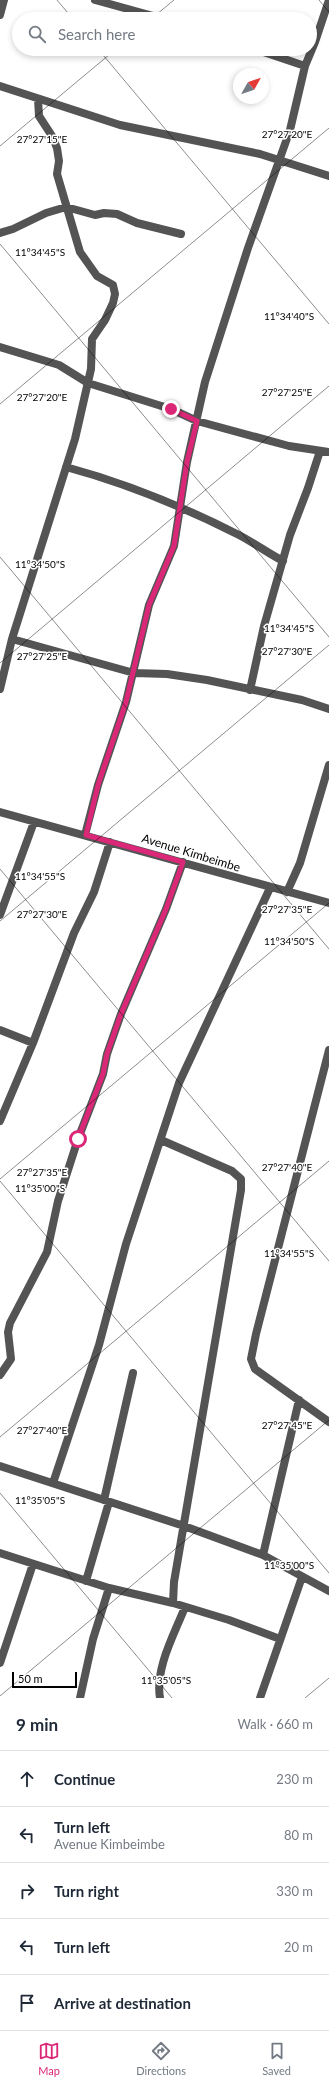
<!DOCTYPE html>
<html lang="en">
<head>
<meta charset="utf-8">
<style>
  :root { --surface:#fff; --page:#f2f2f3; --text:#1f2937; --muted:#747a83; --line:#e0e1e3; --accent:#db2777 }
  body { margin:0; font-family:Lato,sans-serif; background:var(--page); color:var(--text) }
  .compass { position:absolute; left:233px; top:68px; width:36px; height:36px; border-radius:50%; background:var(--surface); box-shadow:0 2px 6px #0003; rotate:50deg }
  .scale { position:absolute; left:12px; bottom:10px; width:65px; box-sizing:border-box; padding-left:4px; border:2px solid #000; border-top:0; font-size:11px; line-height:14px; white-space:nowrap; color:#000; -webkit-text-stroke:3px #fff; paint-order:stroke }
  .stop { position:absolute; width:12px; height:12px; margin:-9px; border:3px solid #db2777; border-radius:50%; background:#fff }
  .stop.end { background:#db2777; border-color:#fff; box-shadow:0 1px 4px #0008 }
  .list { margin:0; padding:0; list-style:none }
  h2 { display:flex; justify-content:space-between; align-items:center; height:52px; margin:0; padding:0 16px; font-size:17px }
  h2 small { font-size:13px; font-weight:400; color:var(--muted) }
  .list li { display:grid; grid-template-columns:26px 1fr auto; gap:12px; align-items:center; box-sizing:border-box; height:56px; padding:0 16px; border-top:1px solid var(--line) }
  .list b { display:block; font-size:15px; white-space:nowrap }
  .list p { margin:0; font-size:13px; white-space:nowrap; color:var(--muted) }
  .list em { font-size:13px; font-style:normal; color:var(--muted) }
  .icon { flex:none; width:22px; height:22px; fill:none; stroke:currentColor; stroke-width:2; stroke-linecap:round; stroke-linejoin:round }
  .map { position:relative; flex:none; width:329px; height:1698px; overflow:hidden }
  .search { position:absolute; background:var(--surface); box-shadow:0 2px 6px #0003; left:12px; right:12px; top:12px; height:44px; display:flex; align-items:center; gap:10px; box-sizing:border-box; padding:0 14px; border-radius:22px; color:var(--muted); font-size:15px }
  .sheet { height:332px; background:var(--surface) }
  nav { display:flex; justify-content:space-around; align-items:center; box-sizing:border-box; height:56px; border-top:1px solid var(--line); background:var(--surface); font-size:11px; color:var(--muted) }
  nav a { display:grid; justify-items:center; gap:2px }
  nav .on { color:var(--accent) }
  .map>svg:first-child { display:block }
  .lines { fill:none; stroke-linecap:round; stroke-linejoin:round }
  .street { stroke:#545454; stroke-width:8 }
  .route { stroke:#db2777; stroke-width:5 }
  .ticks { fill:none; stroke:#000; stroke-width:1; stroke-opacity:0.45 }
  .labels { text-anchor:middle; stroke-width:3; stroke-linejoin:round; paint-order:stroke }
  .street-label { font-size:12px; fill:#000; stroke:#fff }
  .ticks-label { font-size:10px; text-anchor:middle; fill:#000; stroke:#fff; stroke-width:3; stroke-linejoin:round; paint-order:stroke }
</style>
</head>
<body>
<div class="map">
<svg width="329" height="1698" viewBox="0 0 329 1698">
  <rect width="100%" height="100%" fill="#fff"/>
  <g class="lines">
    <!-- street -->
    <path class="street" d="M 95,0 L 164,19
      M 0,15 L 4,0
      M 255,49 L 305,66
      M 0,86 L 120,125 L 260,154 L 329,176
      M 0,233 L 13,229 L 46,213 L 66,207 L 95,215 L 104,213 L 117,214 L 137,223 L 181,234
      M 0,347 L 59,365 L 88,383 L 171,409 L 197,421 L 289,446 L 329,452
      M 66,467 C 125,483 184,507 239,535 C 254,543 268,553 283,561
      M 12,639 L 134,673 L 167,674 L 207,680 L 302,700 L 329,709
      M 0,689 L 12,639 L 75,439 L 91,369 L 92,339 L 105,320 L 113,303 L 115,294 L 113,285 L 97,276 L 80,252 L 57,174 L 59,161 L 57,148 L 52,136 L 39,116 L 38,99
      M 250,690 L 264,626 L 290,535 L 308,488 L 320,451
      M 0,812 L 329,903
      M 85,835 L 98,785 L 126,702 L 149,605 L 174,546 L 187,462 L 205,382 L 248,248 L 290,130 L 305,66 L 315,42 L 329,0
      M 287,892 L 300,863 L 329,765
      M 0,915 L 34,822
      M 0,1030 L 33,1043
      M 329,1050 L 256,1334 L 251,1359 L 255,1369 L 329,1422
      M 0,1121 L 33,1043 L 74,933 L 94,892 L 110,842
      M 161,1140 L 232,1171 L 241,1179 L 241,1190 L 174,1582 L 173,1603
      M 0,1375 L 11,1359 L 8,1332 L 10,1323 L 47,1252 L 58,1201 L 78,1139 L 103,1074 L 107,1054 L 121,1014 L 166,909 L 183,862
      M 0,1466 L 184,1526 L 263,1555 L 329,1591
      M 53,1483 L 99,1345 L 126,1244 L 179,1083 L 270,888
      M 104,1500 L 133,1373
      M 0,1553 L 109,1588 L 173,1603 L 229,1620 L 280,1639
      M 263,1555 L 299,1400
      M 86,1581 L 109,1502
      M 0,1663 L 33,1564
      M 80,1698 L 93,1639 L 109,1588
      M 160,1698 C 155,1668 174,1635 185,1607
      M 260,1698 L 302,1577"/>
  </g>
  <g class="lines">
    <!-- route -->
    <path class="route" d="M 78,1139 L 103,1074 L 107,1054 L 121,1014 L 166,909 L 183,862 L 86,835 L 98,785 L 126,702 L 149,605 L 174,546 L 187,462 L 197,421 L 171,409"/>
  </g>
  <!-- ticks -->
  <path class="ticks" d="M 57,0 L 73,19M 319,0 L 329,12M 151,19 L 174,0M 98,49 L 329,324M 0,146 L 116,49M 0,244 L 329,637M 0,404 L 329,128M 0,557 L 329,949M 0,663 L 329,386M 0,869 L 329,1261M 0,921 L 329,645M 0,1179 L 329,903M 0,1181 L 329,1573M 0,1437 L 329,1161M 0,1493 L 172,1698M 0,1696 L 329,1420M 305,1698 L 329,1678"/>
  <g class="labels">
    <!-- street labels -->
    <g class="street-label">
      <text transform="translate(191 853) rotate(17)" y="4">Avenue Kimbeimbe</text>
    </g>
  </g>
  <g class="ticks-label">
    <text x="287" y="138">27°27'20"E</text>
    <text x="42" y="143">27°27'15"E</text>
    <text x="40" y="256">11°34'45"S</text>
    <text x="289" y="320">11°34'40"S</text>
    <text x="287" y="396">27°27'25"E</text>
    <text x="42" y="401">27°27'20"E</text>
    <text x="40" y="568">11°34'50"S</text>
    <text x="289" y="632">11°34'45"S</text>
    <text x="287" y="655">27°27'30"E</text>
    <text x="42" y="660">27°27'25"E</text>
    <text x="40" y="880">11°34'55"S</text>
    <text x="287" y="913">27°27'35"E</text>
    <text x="42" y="918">27°27'30"E</text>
    <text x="289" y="945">11°34'50"S</text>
    <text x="287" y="1171">27°27'40"E</text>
    <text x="42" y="1176">27°27'35"E</text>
    <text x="40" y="1192">11°35'00"S</text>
    <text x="289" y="1257">11°34'55"S</text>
    <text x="287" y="1429">27°27'45"E</text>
    <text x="42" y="1434">27°27'40"E</text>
    <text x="40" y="1504">11°35'05"S</text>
    <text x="289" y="1569">11°35'00"S</text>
    <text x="166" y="1684">11°35'05"S</text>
  </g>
</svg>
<svg class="compass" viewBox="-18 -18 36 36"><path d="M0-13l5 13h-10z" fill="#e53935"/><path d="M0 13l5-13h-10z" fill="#747a83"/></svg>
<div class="scale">50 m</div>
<div class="stop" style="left:78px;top:1139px"></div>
<div class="stop end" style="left:171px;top:409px"></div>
<div class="search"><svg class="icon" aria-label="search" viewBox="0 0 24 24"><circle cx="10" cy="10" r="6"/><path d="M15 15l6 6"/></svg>Search here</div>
</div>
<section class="sheet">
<h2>9 min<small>Walk · 660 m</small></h2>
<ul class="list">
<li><svg class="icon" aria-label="ahead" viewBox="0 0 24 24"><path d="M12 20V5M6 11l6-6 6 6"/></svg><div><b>Continue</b></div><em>230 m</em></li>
<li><svg class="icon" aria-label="left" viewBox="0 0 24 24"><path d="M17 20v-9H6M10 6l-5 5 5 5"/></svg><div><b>Turn left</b><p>Avenue Kimbeimbe</p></div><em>80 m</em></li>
<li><svg class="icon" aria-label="right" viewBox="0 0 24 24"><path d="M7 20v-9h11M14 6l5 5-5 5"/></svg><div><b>Turn right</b></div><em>330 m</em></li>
<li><svg class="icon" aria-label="left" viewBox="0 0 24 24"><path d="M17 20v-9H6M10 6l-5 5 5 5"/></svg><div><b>Turn left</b></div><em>20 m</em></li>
<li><svg class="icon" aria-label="arrive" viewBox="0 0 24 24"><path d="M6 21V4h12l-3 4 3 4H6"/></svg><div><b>Arrive at destination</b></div></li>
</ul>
</section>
<nav>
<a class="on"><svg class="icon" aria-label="map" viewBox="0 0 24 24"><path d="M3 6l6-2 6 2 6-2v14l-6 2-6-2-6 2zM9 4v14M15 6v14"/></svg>Map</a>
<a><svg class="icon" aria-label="directions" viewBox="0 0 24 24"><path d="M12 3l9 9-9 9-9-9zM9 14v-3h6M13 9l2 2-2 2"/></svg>Directions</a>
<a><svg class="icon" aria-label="saved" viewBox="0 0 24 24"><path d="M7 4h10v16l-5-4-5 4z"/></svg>Saved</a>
</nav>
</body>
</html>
